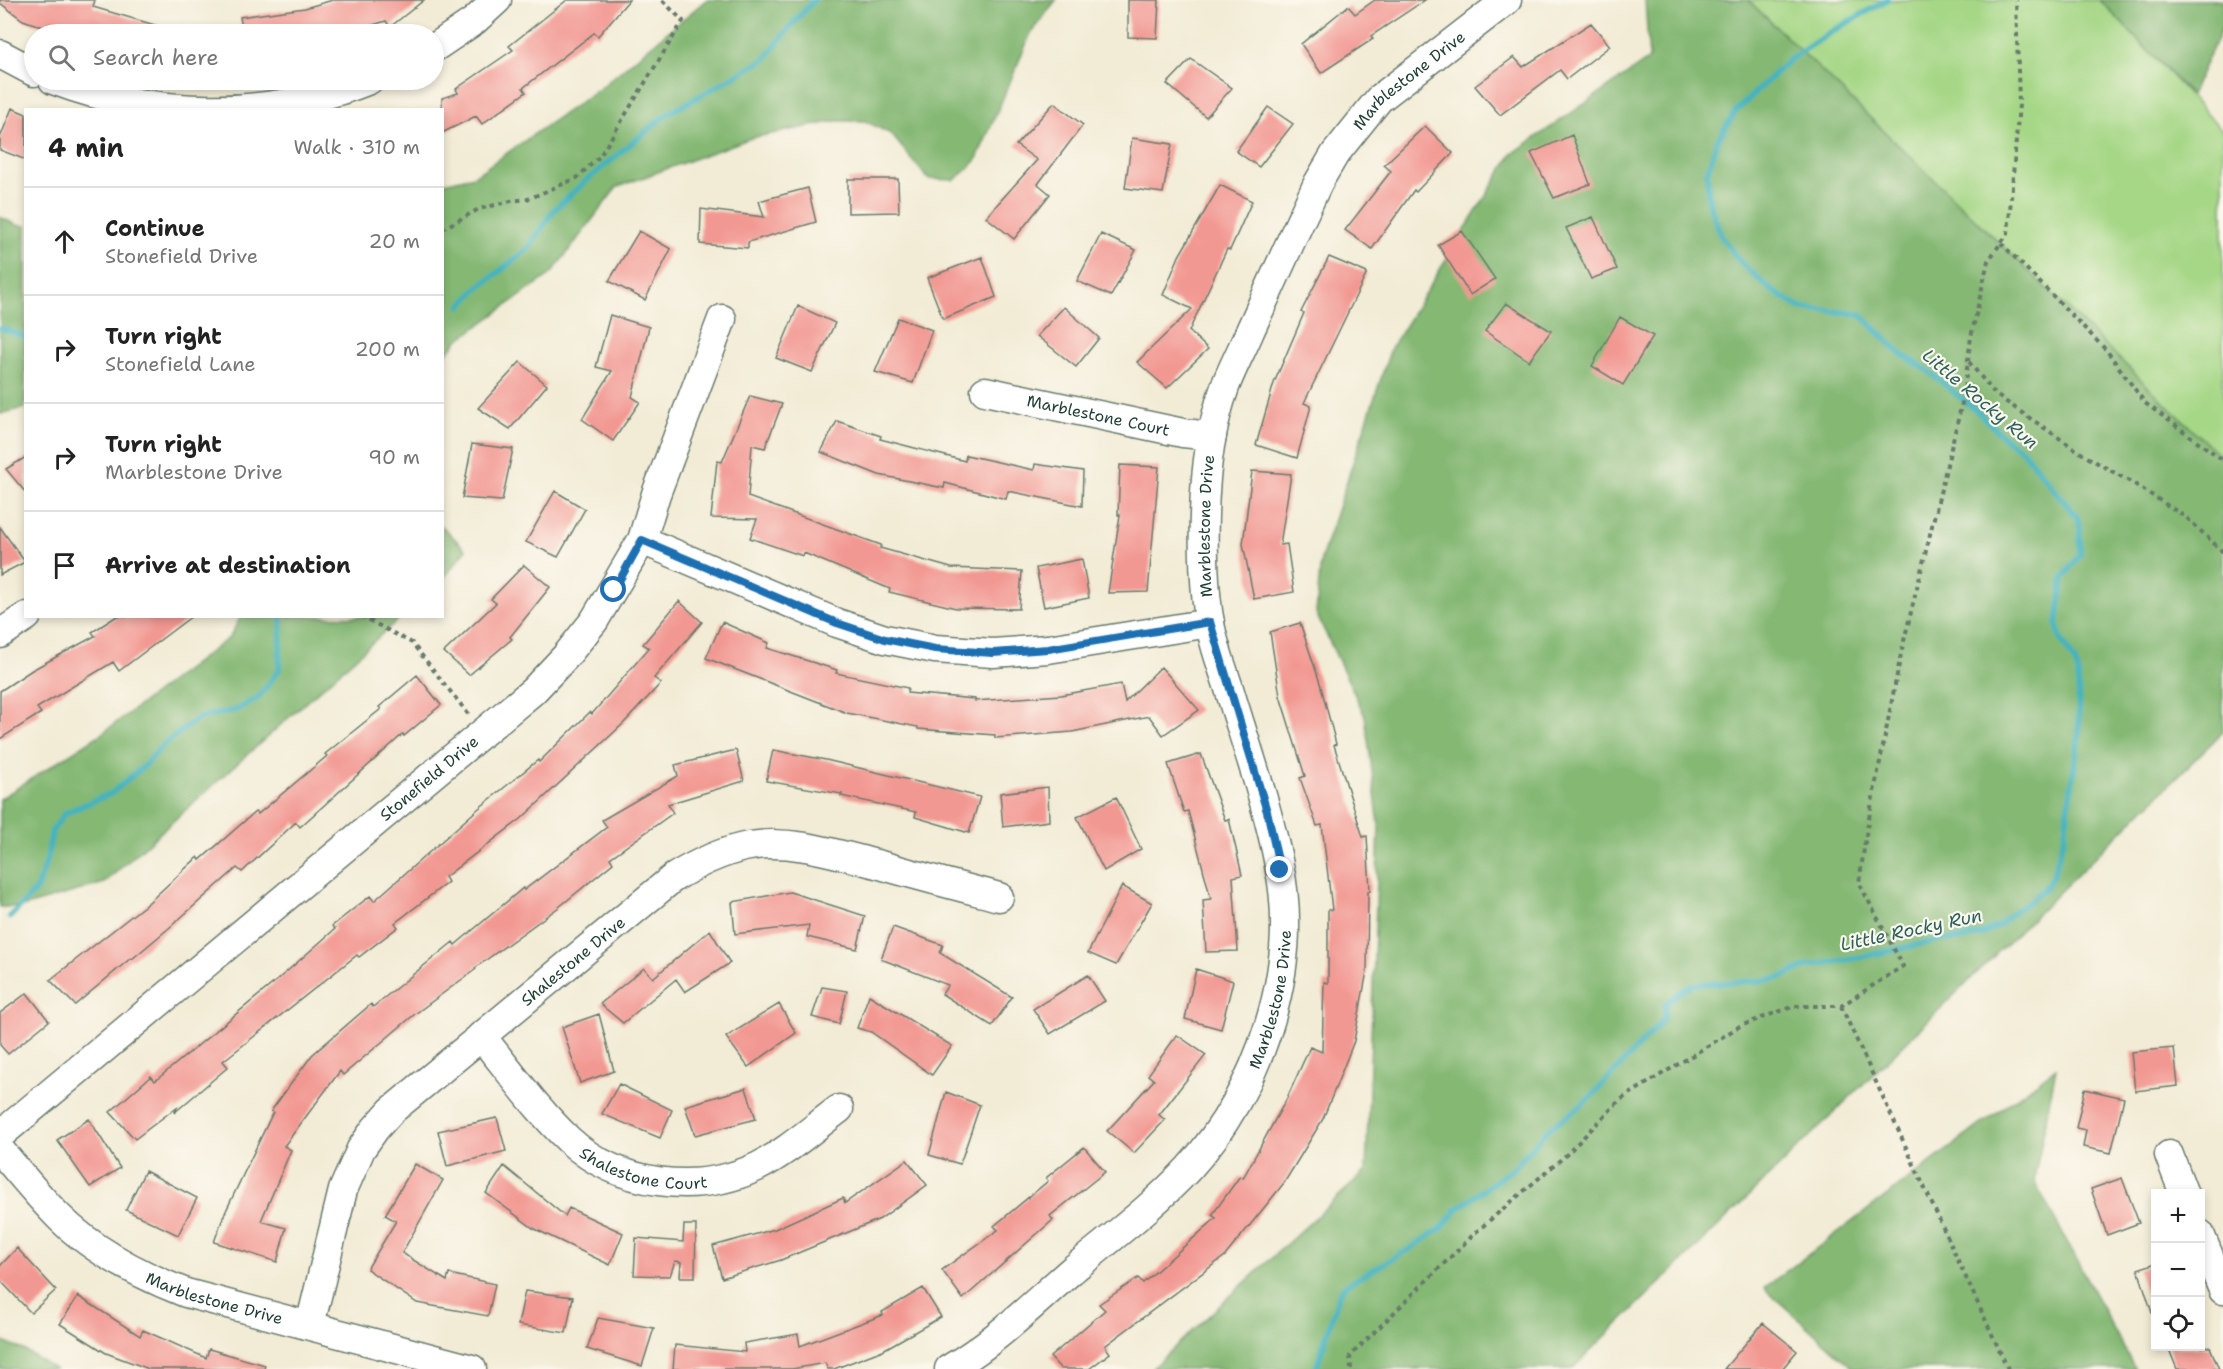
<!DOCTYPE html>
<html lang="en">
<head>
<meta charset="utf-8">
<style>
  :root { --surface:#fff; --page:#f6f6f6; --text:#222; --muted:#767676; --line:#e0e0e0 }
  body { margin:0; font-family:"Shantell Sans",sans-serif; background:var(--page); color:var(--text) }
  .controls { position:absolute; right:18px; bottom:18px; display:grid; overflow:hidden; border-radius:0px; box-shadow:0 3px 9px #0003 }
  .controls button { width:54px; height:54px; display:grid; place-items:center; padding:0; border:0; border-bottom:2px solid var(--line); background:var(--surface); color:var(--text); font:30px sans-serif }
  .stop { position:absolute; width:18px; height:18px; margin:-14px; border:4px solid #1f6fb2; border-radius:50%; background:#fff }
  .stop.end { background:#1f6fb2; border-color:#fff; box-shadow:0 2px 6px #0008 }
  .list { margin:0; padding:0; list-style:none }
  h2 { display:flex; justify-content:space-between; align-items:center; height:78px; margin:0; padding:0 24px; font-size:26px }
  h2 small { font-size:20px; font-weight:400; color:var(--muted) }
  .list li { display:grid; grid-template-columns:39px 1fr auto; gap:18px; align-items:center; box-sizing:border-box; height:108px; padding:0 24px; border-top:2px solid var(--line) }
  .list b { display:block; font-size:22px; white-space:nowrap }
  .list p { margin:0; font-size:20px; white-space:nowrap; color:var(--muted) }
  .list em { font-size:20px; font-style:normal; color:var(--muted) }
  .icon { flex:none; width:33px; height:33px; fill:none; stroke:currentColor; stroke-width:2; stroke-linecap:round; stroke-linejoin:round }
  .map { position:relative; flex:none; width:2223px; height:1369px; overflow:hidden }
  .search { position:absolute; background:var(--surface); box-shadow:0 3px 9px #0003; left:24px; top:24px; width:420px; height:66px; display:flex; align-items:center; gap:15px; box-sizing:border-box; padding:0 21px; border-radius:33px; color:var(--muted); font-size:22px }
  .panel { position:absolute; background:var(--surface); box-shadow:0 3px 9px #0003; left:24px; top:108px; width:420px; height:510px; border-radius:0px }
  .map>svg:first-child { display:block }
  .green { fill:#a6d786; stroke:#628a5d; stroke-width:1.5 }
  .forest { fill:#84b873; stroke:#527a54; stroke-width:1.5 }
  .lines { fill:none; stroke-linecap:round; stroke-linejoin:round }
  .stream { stroke:#44b3be; stroke-width:6 }
  .building { fill:#f29892 }
  .minor-casing { stroke:#697a6d; stroke-width:31 }
  .path { stroke:#697a6d; stroke-width:4; stroke-dasharray:4.5 4.5; stroke-linecap:butt }
  .minor { stroke:#fff; stroke-width:28 }
  .route { stroke:#1f6fb2; stroke-width:8 }
  .labels { text-anchor:middle; stroke-width:4.5; stroke-linejoin:round; paint-order:stroke }
  .street-label { font-size:16px; fill:#1f3d34; stroke:#fbf7ec }
  .water-label { font-size:18px; font-style:italic; fill:#2a605d; stroke:#fbf7ec }
</style>
</head>
<body>
<div class="map">
<svg width="2223" height="1369" viewBox="0 0 2223 1369">
  <rect width="100%" height="100%" fill="#fbf7ec"/>
  <filter id="ink" filterUnits="userSpaceOnUse"><feTurbulence type="fractalNoise" baseFrequency=".0167" numOctaves="2"/><feDisplacementMap in="SourceGraphic" scale="12" xChannelSelector="R" yChannelSelector="G"/><feConvolveMatrix kernelMatrix="1 2 1 2 8 2 1 2 1" color-interpolation-filters="sRGB"/></filter>
  <filter id="wash" filterUnits="userSpaceOnUse"><feTurbulence type="fractalNoise" baseFrequency=".008" numOctaves="4" result="noise"/><feDisplacementMap in="SourceGraphic" scale="24" xChannelSelector="R" yChannelSelector="G"/><feGaussianBlur stdDeviation="1.35" result="paint"/><feColorMatrix in="noise" values="0 0 0 0 0 0 0 0 0 0 0 0 0 0 0 0 0 1.4 0 .05"/><feComposite in="paint" operator="in"/></filter>
  <g filter="url(#wash)">
    <rect width="100%" height="100%" fill="#f2ecd6"/>
    <!-- green -->
    <path class="green" d="M 1748,0 L 2100,0 L 2223,131 L 2223,459 Z"/>
    <!-- forest -->
    <path class="forest" d="M 706,0 L 1056,0 L 1031,33 L 976,161 L 955,180 L 928,179 L 891,134 L 865,121 L 836,121 L 751,138 L 617,187 L 551,274 L 457,341 L 443,358 L 443,183 L 474,176 L 599,89 Z
      M 1645,0 L 1748,0 L 2223,459 L 2223,732 L 1572,1369 L 1151,1369 L 1366,1171 L 1379,826 L 1365,716 L 1316,613 L 1321,559 L 1391,348 L 1512,154 L 1649,59 Z
      M 2100,0 L 2223,0 L 2223,26 L 2191,95 Z
      M 0,217 L 17,225 L 26,226 L 25,408 L 0,414 Z
      M 442,526 L 466,550 L 443,579 L 442,579 Z
      M 241,616 L 401,617 L 104,883 L 23,907 L 0,907 L 0,799 L 101,734 L 230,637 Z
      M 2056,1068 L 2034,1180 L 2135,1369 L 1854,1369 L 1764,1288 Z
      M 0,1341 L 24,1350 L 55,1369 L 0,1369 Z"/>
    <g class="lines">
      <!-- stream -->
      <path class="stream" d="M 461,306 L 476,290 L 529,248 L 553,211 L 587,180 L 666,115 L 765,59 L 789,28 L 814,0
        M 0,328 L 26,337
        M 10,917 L 36,890 L 47,860 L 52,831 L 65,813 L 112,793 L 145,765 L 164,744 L 199,718 L 236,710 L 258,698 L 279,670 L 282,616
        M 1316,1369 L 1340,1292 L 1346,1285 L 1408,1250 L 1442,1228 L 1457,1209 L 1515,1167 L 1548,1129 L 1574,1111 L 1592,1096 L 1664,1019 L 1666,1003 L 1684,989 L 1695,984 L 1760,981 L 1779,978 L 1808,966 L 1862,957 L 1939,940 L 1962,939 L 1982,934 L 2000,925 L 2012,913 L 2030,901 L 2045,888 L 2053,875 L 2064,838 L 2079,735 L 2078,672 L 2075,662 L 2060,637 L 2057,625 L 2063,578 L 2080,555 L 2080,528 L 2077,517 L 2022,450 L 2008,441 L 1976,410 L 1927,370 L 1901,354 L 1860,314 L 1801,308 L 1771,290 L 1742,264 L 1722,238 L 1709,203 L 1707,173 L 1717,141 L 1736,111 L 1789,60 L 1831,32 L 1887,0"/>
    </g>
    <g id="blocks">
      <!-- building -->
      <path class="building" d="M 0,0 L 95,0 L 93,7 L 172,30 L 171,34 L 63,34 L 23,20 L 0,3 Z
        M 333,0 L 424,0 L 390,27 L 386,21 L 344,34 L 243,34 L 240,17 L 305,8 Z
        M 567,0 L 629,0 L 598,36 L 594,33 L 523,88 L 526,92 L 482,124 L 476,116 L 442,133 L 442,98 L 458,93 L 456,89 L 513,50 L 509,46 Z
        M 1128,0 L 1159,0 L 1157,38 L 1128,37 Z
        M 1375,0 L 1425,0 L 1371,36 L 1373,39 L 1321,73 L 1301,44 L 1348,6 L 1355,14 Z
        M 1591,23 L 1610,46 L 1567,79 L 1560,70 L 1500,115 L 1475,86 L 1514,57 L 1523,67 Z
        M 1191,59 L 1232,88 L 1206,117 L 1167,84 Z
        M 1054,103 L 1083,125 L 1038,184 L 1050,194 L 1014,239 L 986,217 L 1037,160 L 1016,145 Z
        M 1268,107 L 1293,124 L 1259,167 L 1236,151 Z
        M 12,108 L 26,114 L 26,160 L 0,150 L 0,138 Z
        M 1425,126 L 1453,153 L 1416,192 L 1414,190 L 1372,249 L 1345,230 L 1391,171 L 1384,165 Z
        M 1572,135 L 1590,184 L 1554,198 L 1531,153 Z
        M 1132,138 L 1172,144 L 1163,193 L 1125,188 Z
        M 848,179 L 898,179 L 899,212 L 848,213 Z
        M 1220,185 L 1252,201 L 1230,250 L 1227,249 L 1189,331 L 1208,349 L 1167,388 L 1137,362 L 1192,309 L 1163,295 L 1179,256 Z
        M 808,188 L 816,222 L 748,242 L 748,248 L 700,244 L 701,209 L 764,217 L 759,201 Z
        M 1593,217 L 1617,269 L 1591,279 L 1566,228 Z
        M 639,231 L 671,249 L 645,300 L 609,281 Z
        M 1462,231 L 1495,279 L 1470,295 L 1438,245 Z
        M 1101,234 L 1136,250 L 1111,296 L 1077,281 Z
        M 982,257 L 996,297 L 943,319 L 927,278 Z
        M 1329,257 L 1367,273 L 1304,403 L 1311,406 L 1297,458 L 1256,445 L 1274,383 L 1304,313 L 1301,312 Z
        M 1506,303 L 1551,331 L 1529,361 L 1485,331 Z
        M 798,306 L 835,323 L 812,372 L 776,358 Z
        M 1064,307 L 1099,338 L 1076,367 L 1037,336 Z
        M 610,315 L 649,327 L 632,397 L 640,402 L 613,441 L 582,419 L 612,371 L 596,367 Z
        M 1620,317 L 1653,336 L 1623,385 L 1592,366 Z
        M 898,318 L 932,330 L 913,383 L 875,372 Z
        M 520,362 L 547,385 L 510,429 L 478,408 Z
        M 750,396 L 782,404 L 765,448 L 752,445 L 748,497 L 881,545 L 880,548 L 951,568 L 1022,571 L 1019,609 L 956,608 L 889,592 L 890,589 L 804,553 L 803,556 L 750,538 L 757,519 L 711,518 L 717,461 L 722,462 Z
        M 837,421 L 881,436 L 880,439 L 965,461 L 966,455 L 1034,470 L 1035,464 L 1083,471 L 1082,506 L 1008,491 L 1006,499 L 945,483 L 944,488 L 879,475 L 821,452 Z
        M 472,444 L 513,449 L 502,501 L 462,498 Z
        M 26,457 L 26,493 L 6,469 Z
        M 1120,465 L 1159,467 L 1148,592 L 1108,593 L 1120,515 L 1118,515 Z
        M 1252,471 L 1291,474 L 1280,545 L 1287,544 L 1294,592 L 1254,599 L 1243,544 Z
        M 555,491 L 585,509 L 558,557 L 526,542 Z
        M 0,527 L 25,562 L 0,575 Z
        M 1082,559 L 1089,598 L 1044,607 L 1036,568 Z
        M 524,565 L 550,587 L 510,637 L 512,639 L 469,675 L 444,652 L 496,603 L 491,599 Z
        M 679,601 L 702,622 L 654,678 L 661,683 L 624,723 L 521,819 L 445,877 L 448,882 L 395,923 L 398,927 L 359,957 L 357,955 L 223,1061 L 228,1067 L 174,1113 L 178,1106 L 135,1139 L 110,1112 L 151,1076 L 155,1081 L 276,981 L 335,929 L 332,926 L 370,896 L 374,901 L 478,809 L 538,760 L 539,762 L 590,712 L 592,714 L 649,648 L 643,644 Z
        M 117,616 L 192,616 L 119,671 L 113,662 L 37,708 L 41,713 L 0,739 L 0,691 L 32,670 L 95,636 L 92,632 Z
        M 722,622 L 769,643 L 767,648 L 837,670 L 836,673 L 908,688 L 907,693 L 975,699 L 975,701 L 1061,695 L 1121,684 L 1125,702 L 1161,667 L 1199,710 L 1163,735 L 1149,716 L 1072,732 L 995,738 L 995,735 L 918,729 L 918,727 L 847,713 L 706,658 Z
        M 1300,623 L 1320,683 L 1336,744 L 1334,745 L 1363,837 L 1367,836 L 1370,891 L 1368,891 L 1367,971 L 1354,1041 L 1323,1119 L 1284,1183 L 1225,1256 L 1105,1346 L 1110,1353 L 1089,1369 L 1061,1369 L 1050,1357 L 1105,1310 L 1099,1304 L 1138,1278 L 1143,1283 L 1216,1218 L 1212,1215 L 1240,1176 L 1243,1178 L 1287,1098 L 1310,1047 L 1322,1052 L 1324,982 L 1328,983 L 1328,910 L 1332,910 L 1322,825 L 1317,826 L 1300,778 L 1305,776 L 1280,696 L 1270,632 Z
        M 417,675 L 441,705 L 404,736 L 403,734 L 300,827 L 296,822 L 242,872 L 237,868 L 169,928 L 132,959 L 131,958 L 75,1005 L 50,980 L 148,903 L 198,857 L 200,860 L 255,812 L 258,814 L 327,756 L 325,754 L 381,709 L 379,707 Z
        M 736,750 L 744,781 L 668,804 L 673,813 L 610,858 L 613,863 L 559,907 L 475,968 L 476,969 L 415,1014 L 343,1075 L 340,1071 L 284,1146 L 291,1150 L 261,1221 L 286,1228 L 277,1262 L 214,1242 L 224,1215 L 273,1112 L 271,1111 L 312,1055 L 371,1004 L 373,1007 L 453,942 L 455,945 L 523,888 L 524,890 L 607,827 L 602,820 L 678,776 L 675,765 Z
        M 773,750 L 826,760 L 980,797 L 969,833 L 915,817 L 916,812 L 841,796 L 842,794 L 766,781 Z
        M 1201,754 L 1225,820 L 1229,819 L 1242,875 L 1233,877 L 1238,951 L 1206,952 L 1203,900 L 1211,899 L 1188,811 L 1184,812 L 1168,764 Z
        M 1048,787 L 1049,821 L 1003,827 L 1000,793 Z
        M 1116,797 L 1141,849 L 1104,871 L 1077,817 Z
        M 1122,886 L 1152,903 L 1116,965 L 1088,953 Z
        M 790,892 L 865,916 L 857,949 L 807,937 L 809,925 L 735,934 L 732,902 Z
        M 893,927 L 943,945 L 940,953 L 1012,997 L 992,1026 L 942,994 L 948,985 L 881,959 Z
        M 710,930 L 730,963 L 685,992 L 676,979 L 623,1023 L 600,1004 L 644,968 L 653,978 Z
        M 1196,969 L 1233,981 L 1221,1029 L 1185,1019 Z
        M 1088,975 L 1105,1001 L 1050,1034 L 1033,1009 Z
        M 822,987 L 847,991 L 839,1024 L 812,1017 Z
        M 27,993 L 49,1021 L 8,1054 L 0,1045 L 0,1013 Z
        M 869,995 L 952,1046 L 932,1075 L 871,1032 L 857,1028 Z
        M 779,1004 L 796,1033 L 748,1067 L 726,1037 Z
        M 599,1014 L 614,1071 L 580,1083 L 562,1027 Z
        M 1177,1035 L 1206,1055 L 1159,1115 L 1165,1120 L 1134,1153 L 1107,1131 L 1154,1080 L 1148,1075 Z
        M 2174,1048 L 2178,1086 L 2135,1091 L 2131,1052 Z
        M 619,1084 L 672,1110 L 660,1138 L 602,1114 Z
        M 746,1088 L 756,1119 L 695,1135 L 685,1106 Z
        M 2085,1089 L 2124,1098 L 2111,1153 L 2083,1147 L 2086,1130 L 2076,1128 Z
        M 946,1092 L 980,1105 L 960,1164 L 929,1155 Z
        M 497,1118 L 506,1151 L 447,1166 L 438,1131 Z
        M 89,1119 L 120,1168 L 90,1187 L 57,1140 Z
        M 1084,1147 L 1105,1172 L 1050,1216 L 1053,1220 L 963,1299 L 942,1270 L 998,1230 L 994,1226 L 1048,1181 L 1046,1178 Z
        M 907,1160 L 927,1185 L 880,1219 L 781,1260 L 722,1278 L 713,1246 L 775,1229 L 843,1198 L 845,1203 Z
        M 415,1164 L 443,1180 L 402,1253 L 447,1281 L 449,1274 L 495,1284 L 488,1316 L 417,1303 L 367,1269 L 396,1221 L 385,1215 Z
        M 504,1166 L 565,1216 L 569,1208 L 623,1233 L 610,1265 L 533,1228 L 486,1193 Z
        M 145,1171 L 197,1198 L 178,1235 L 126,1210 Z
        M 2122,1178 L 2139,1223 L 2107,1235 L 2091,1189 Z
        M 684,1225 L 696,1225 L 695,1277 L 680,1277 L 681,1262 L 675,1261 L 670,1276 L 634,1275 L 636,1238 L 683,1242 Z
        M 17,1248 L 56,1290 L 31,1313 L 0,1280 L 0,1266 Z
        M 2156,1263 L 2156,1313 L 2152,1313 L 2138,1269 Z
        M 923,1288 L 941,1317 L 883,1350 L 834,1369 L 828,1369 L 825,1363 L 792,1369 L 673,1369 L 675,1345 L 745,1352 L 744,1343 L 798,1334 L 800,1346 L 883,1315 L 882,1312 Z
        M 525,1291 L 573,1297 L 566,1333 L 518,1325 Z
        M 78,1296 L 140,1336 L 143,1330 L 206,1358 L 209,1349 L 265,1365 L 264,1369 L 149,1369 L 106,1353 L 60,1324 Z
        M 598,1318 L 654,1328 L 642,1366 L 587,1349 Z
        M 1763,1323 L 1797,1351 L 1782,1369 L 1724,1369 Z
        M 2168,1347 L 2210,1347 L 2219,1369 L 2177,1369 Z"/>
    </g>
  </g>
  <g filter="url(#ink)">
    <use href="#blocks" fill-opacity="0" stroke="#697a6d" stroke-width="1.5"/>
    <g class="lines">
      <defs>
        <g id="minor">
          <path d="M 434,48 L 474,21 L 497,0"/>
          <path d="M 0,54 L 34,72"/>
          <path d="M 53,80 C 153,118 269,120 369,80"/>
          <path id="s1" d="M 985,391 L 1183,433 L 1212,436"/>
          <path d="M 642,540 L 837,623 L 885,639 L 935,649 L 993,653 L 1048,649 L 1210,623"/>
          <path d="M 0,634 L 27,616"/>
          <path id="s2" d="M 481,1036 C 510,1071 536,1109 569,1140 C 619,1186 697,1195 757,1167 C 787,1152 812,1129 839,1109"/>
          <path id="s3" d="M 0,1135 L 533,691 L 566,656 L 594,621 L 642,540 L 656,494 L 722,319"/>
          <path id="s4" d="M 0,1150 C 19,1172 38,1196 59,1217 C 94,1252 140,1275 186,1293 L 472,1369"/>
          <path d="M 2169,1155 L 2184,1194"/>
          <path d="M 2200,1234 L 2223,1290"/>
          <path id="s5" d="M 310,1325 L 343,1190 L 361,1149 L 375,1129 L 391,1111 L 673,878 C 696,864 718,853 744,847 C 790,837 840,855 884,866 C 922,877 961,887 999,897"/>
          <path id="s6" d="M 949,1369 C 994,1343 1032,1305 1071,1271 C 1111,1238 1154,1206 1189,1168 C 1259,1091 1301,969 1279,865 C 1268,807 1248,751 1231,695 C 1224,671 1214,648 1210,623 C 1204,593 1203,545 1204,515 C 1205,472 1210,428 1225,387 C 1232,368 1242,350 1250,331 C 1272,282 1295,232 1318,183 L 1335,154 L 1379,99 L 1507,0"/>
        </g>
      </defs>
      <!-- minor casing -->
      <use href="#minor" class="minor-casing"/>
      <!-- path -->
      <path class="path" d="M 442,229 L 479,209 L 511,201 L 528,199 L 577,178 L 600,156 L 683,21 L 662,0
        M 2001,243 L 2107,351 L 2145,403 L 2223,460
        M 1969,362 L 1996,395 L 2087,457 L 2136,485 L 2187,518 L 2223,552
        M 361,616 L 412,643 L 469,715
        M 1841,1006 L 2008,1369
        M 1351,1369 L 1350,1356 L 1476,1232 L 1566,1155 L 1620,1100 L 1740,1026 L 1794,1006 L 1841,1006 L 1903,966 L 1859,883 L 1867,828 L 1902,649 L 1963,399 L 1971,337 L 1988,261 L 2008,233 L 2019,105 L 2016,0"/>
      <!-- minor -->
      <use href="#minor" class="minor"/>
    </g>
  </g>
  <g class="lines" filter="url(#ink)">
    <!-- route -->
    <path class="route" d="M 614,590 L 642,540 L 837,623 L 885,639 L 935,649 L 993,653 L 1048,649 L 1210,622 L 1268,815 L 1280,870"/>
  </g>
  <g class="labels">
    <!-- street labels -->
    <g class="street-label">
      <text dy="6" stroke="none"><textPath href="#s6" startOffset="1494">Marblestone Drive</textPath></text>
      <text dy="6" stroke="none"><textPath href="#s1" startOffset="116">Marblestone Court</textPath></text>
      <text dy="6" stroke="none"><textPath href="#s6" startOffset="990">Marblestone Drive</textPath></text>
      <text dy="6" stroke="none"><textPath href="#s3" startOffset="558">Stonefield Drive</textPath></text>
      <text dy="6" stroke="none"><textPath href="#s5" startOffset="468">Shalestone Drive</textPath></text>
      <text dy="6" stroke="none"><textPath href="#s6" startOffset="504">Marblestone Drive</textPath></text>
      <text dy="6" stroke="none"><textPath href="#s2" startOffset="219">Shalestone Court</textPath></text>
      <text dy="6" stroke="none"><textPath href="#s4" startOffset="267">Marblestone Drive</textPath></text>
    </g>
    <!-- water labels -->
    <g class="water-label">
      <text transform="translate(1980 399) rotate(40)" y="6">Little Rocky Run</text>
      <text transform="translate(1911 930) rotate(-12)" y="6">Little Rocky Run</text>
    </g>
  </g>
</svg>
<div class="controls">
<button>+</button>
<button>−</button>
<button><svg class="icon" aria-label="locate" viewBox="0 0 24 24"><circle cx="12" cy="12" r="6"/><path d="M12 2v4M12 18v4M2 12h4M18 12h4"/></svg></button>
</div>
<div class="stop" style="left:614px;top:590px"></div>
<div class="stop end" style="left:1280px;top:870px"></div>
<div class="search"><svg class="icon" aria-label="search" viewBox="0 0 24 24"><circle cx="10" cy="10" r="6"/><path d="M15 15l6 6"/></svg>Search here</div>
<section class="panel">
<h2>4 min<small>Walk · 310 m</small></h2>
<ul class="list">
<li><svg class="icon" aria-label="ahead" viewBox="0 0 24 24"><path d="M12 20V5M6 11l6-6 6 6"/></svg><div><b>Continue</b><p>Stonefield Drive</p></div><em>20 m</em></li>
<li><svg class="icon" aria-label="right" viewBox="0 0 24 24"><path d="M7 20v-9h11M14 6l5 5-5 5"/></svg><div><b>Turn right</b><p>Stonefield Lane</p></div><em>200 m</em></li>
<li><svg class="icon" aria-label="right" viewBox="0 0 24 24"><path d="M7 20v-9h11M14 6l5 5-5 5"/></svg><div><b>Turn right</b><p>Marblestone Drive</p></div><em>90 m</em></li>
<li><svg class="icon" aria-label="arrive" viewBox="0 0 24 24"><path d="M6 21V4h12l-3 4 3 4H6"/></svg><div><b>Arrive at destination</b></div></li>
</ul>
</section>
</div>
</body>
</html>
